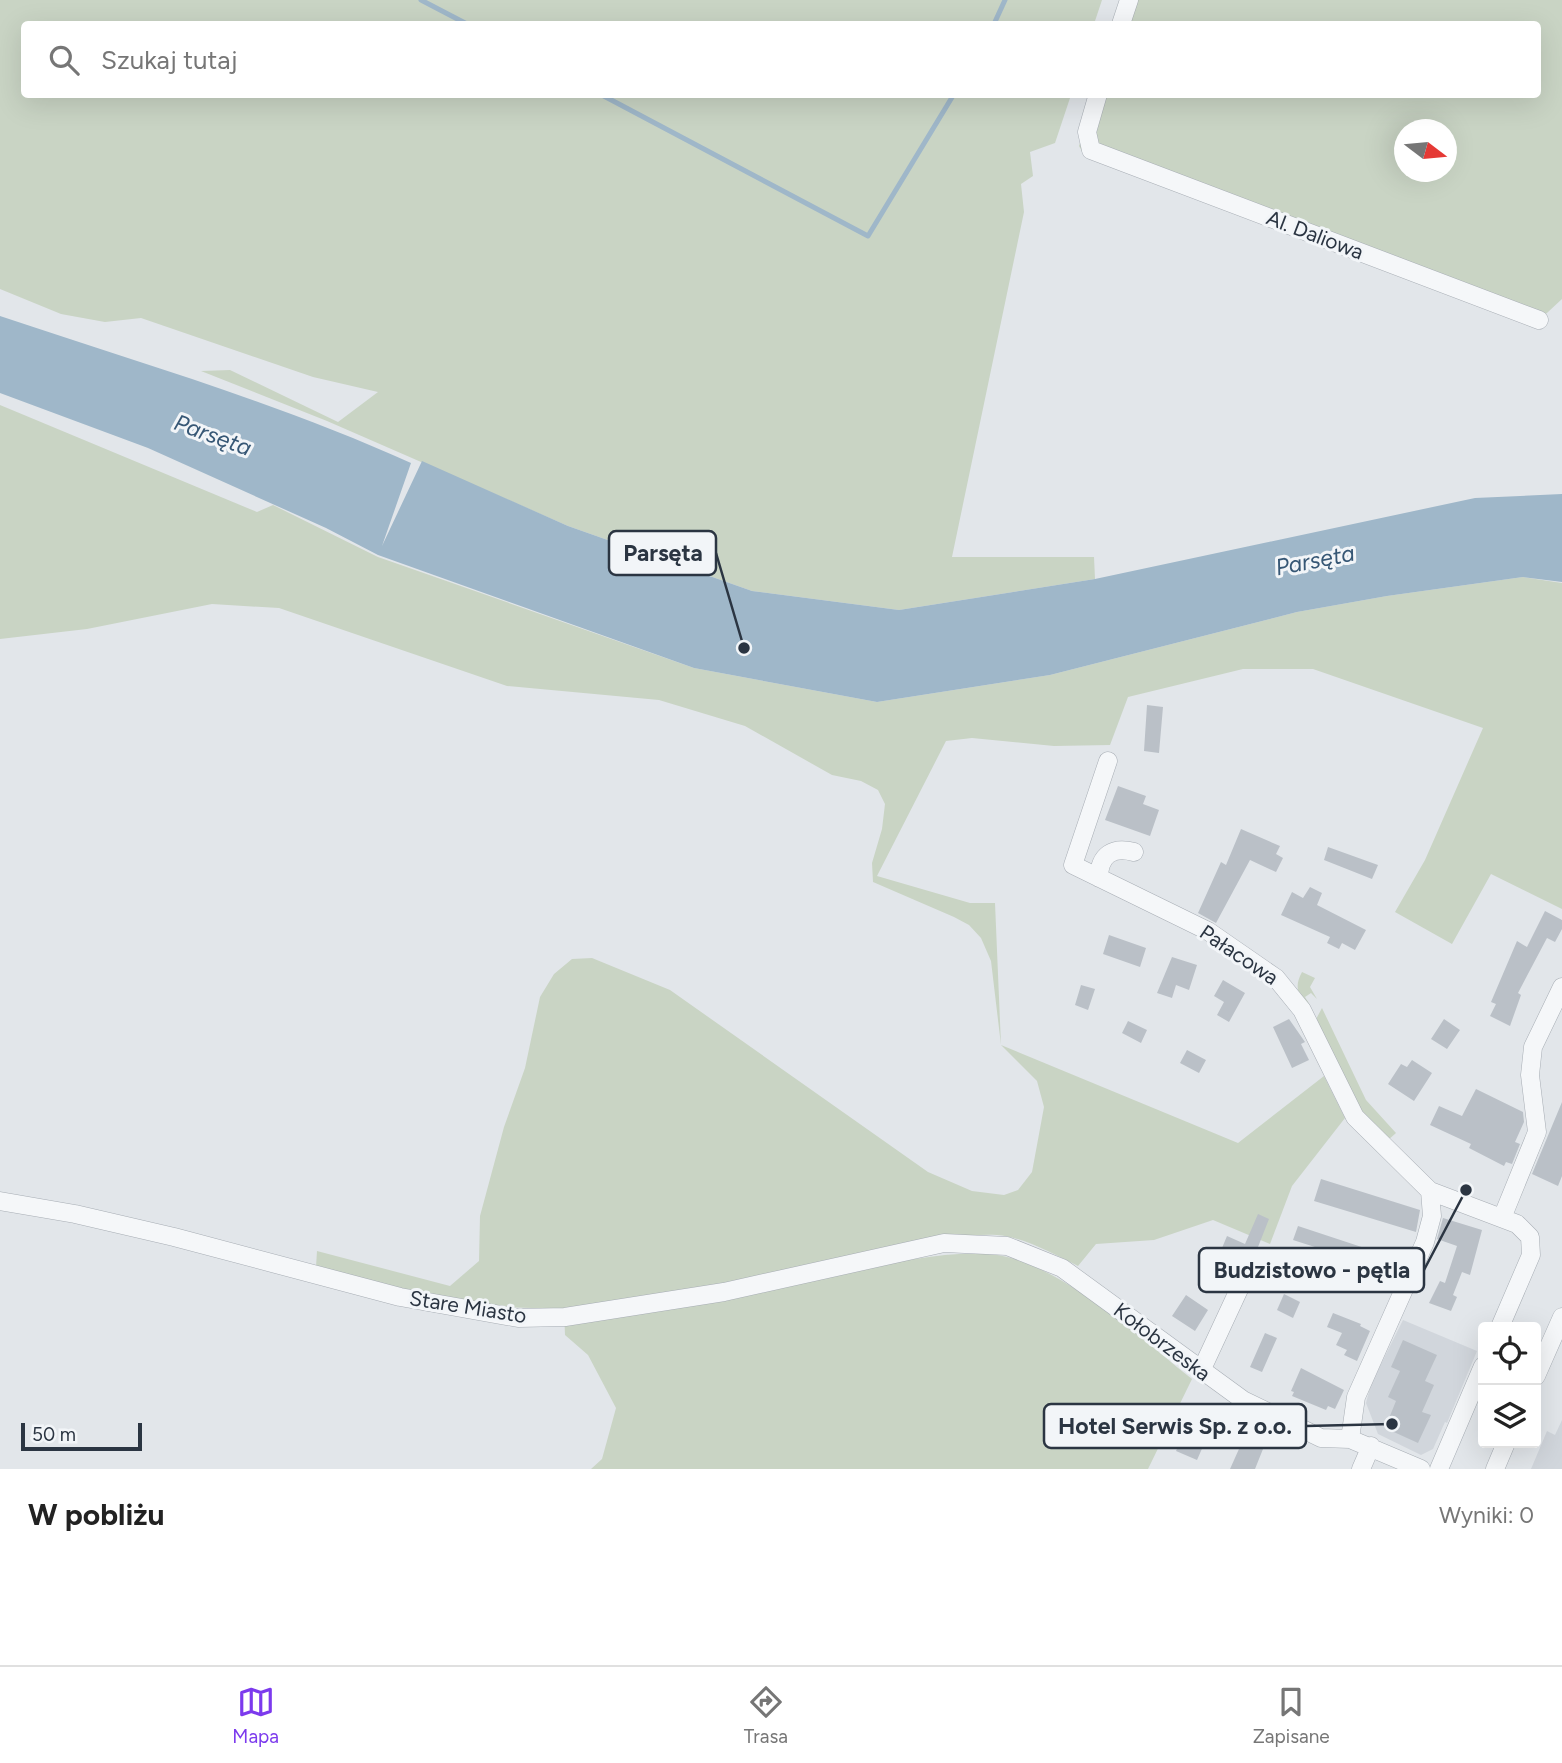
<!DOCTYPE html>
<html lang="pl">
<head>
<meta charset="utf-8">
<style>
  :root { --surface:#fff; --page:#f2f2f2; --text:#222; --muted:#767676; --line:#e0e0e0; --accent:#7c3aed }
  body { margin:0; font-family:Figtree,sans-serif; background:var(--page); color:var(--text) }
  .controls { position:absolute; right:21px; bottom:21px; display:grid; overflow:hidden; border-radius:7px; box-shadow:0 7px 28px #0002 }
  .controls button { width:63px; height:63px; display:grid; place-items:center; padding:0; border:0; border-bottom:2px solid var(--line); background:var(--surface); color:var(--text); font:35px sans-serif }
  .compass { position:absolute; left:1394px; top:119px; width:63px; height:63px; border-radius:50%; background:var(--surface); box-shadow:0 7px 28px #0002; rotate:106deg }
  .scale { position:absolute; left:21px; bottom:18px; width:121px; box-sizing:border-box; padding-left:7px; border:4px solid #2b3542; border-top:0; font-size:19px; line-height:24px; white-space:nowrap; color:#2b3542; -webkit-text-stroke:5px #f2f5f8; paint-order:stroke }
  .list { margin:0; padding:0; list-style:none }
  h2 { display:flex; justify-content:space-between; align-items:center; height:91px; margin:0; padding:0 28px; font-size:30px }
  h2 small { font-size:23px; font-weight:400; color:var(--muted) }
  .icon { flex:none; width:38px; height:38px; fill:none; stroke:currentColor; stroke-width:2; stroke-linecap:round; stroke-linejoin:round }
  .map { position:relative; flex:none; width:1562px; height:1469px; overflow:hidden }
  .search { position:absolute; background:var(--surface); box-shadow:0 7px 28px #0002; left:21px; right:21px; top:21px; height:77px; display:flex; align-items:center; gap:18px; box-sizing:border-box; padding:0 24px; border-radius:7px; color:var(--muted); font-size:26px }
  .sheet { height:196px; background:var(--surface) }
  nav { display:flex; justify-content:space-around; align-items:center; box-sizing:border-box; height:98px; border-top:2px solid var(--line); background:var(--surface); font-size:19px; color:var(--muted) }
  nav a { display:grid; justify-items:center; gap:4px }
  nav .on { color:var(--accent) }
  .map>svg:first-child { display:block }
  .built { fill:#d1d6dc }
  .green { fill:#c9d4c4; fill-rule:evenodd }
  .water { fill:#9fb7c9 }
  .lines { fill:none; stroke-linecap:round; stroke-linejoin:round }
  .stream { stroke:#9fb7c9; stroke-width:5 }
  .building { fill:#bac0c7 }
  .minor-casing { stroke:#a7adb4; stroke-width:19 }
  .minor { stroke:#f5f7f9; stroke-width:18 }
  .labels { text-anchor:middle; stroke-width:6; stroke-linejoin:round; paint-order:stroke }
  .street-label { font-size:21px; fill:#2b3542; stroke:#f2f5f8 }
  .water-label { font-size:23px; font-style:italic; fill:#365775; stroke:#f2f5f8 }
  .leader { fill:none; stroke:#2b3542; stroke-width:2.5 }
  .callout-dot { fill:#2b3542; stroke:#f2f5f8; stroke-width:2.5 }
  .callout { fill:#f2f5f8; stroke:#2b3542; stroke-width:2.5 }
  .callout-label { font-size:23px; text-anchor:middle; font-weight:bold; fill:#2b3542 }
</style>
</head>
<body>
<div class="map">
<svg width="1562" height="1469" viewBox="0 0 1562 1469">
  <rect width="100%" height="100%" fill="#e2e6ea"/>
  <!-- built -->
  <path class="built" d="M 1403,1320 L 1477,1351 L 1447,1423 L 1445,1422 L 1433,1449 L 1421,1455 L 1378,1434 L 1366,1403 L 1371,1384 Z
    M 1562,1420 L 1562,1469 L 1531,1469 L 1547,1431 L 1555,1435 Z"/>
  <!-- green -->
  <path class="green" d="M 0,0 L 1102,0 L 1094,24 L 24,24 L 24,94 L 1071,95 L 1055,143 L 1030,152 L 1033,176 L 1021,184 L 1024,212 L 952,557 L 1094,557 L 1095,579 L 899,610 L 752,591 L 568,526 L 327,421 L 201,371 L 230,370 L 338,422 L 378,392 L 313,377 L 141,318 L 105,322 L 61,314 L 0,289 Z
    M 1125,0 L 1562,0 L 1562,299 L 1534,325 L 1084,155 L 1079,146 L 1094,95 L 1538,94 L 1538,24 L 1117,24 ZM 1404,130 L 1446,130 L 1446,172 L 1404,172 Z
    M 0,405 L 257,512 L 273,505 L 378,557 L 694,668 L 877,702 L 1050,675 L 1297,612 L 1387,596 L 1523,577 L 1562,583 L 1562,909 L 1491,874 L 1452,944 L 1395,912 L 1425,860 L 1483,728 L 1313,669 L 1243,669 L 1128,697 L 1110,745 L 1054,746 L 972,738 L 946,741 L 877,876 L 970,903 L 995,903 L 1001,1045 L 1238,1143 L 1324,1076 L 1345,1118 L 1292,1186 L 1270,1244 L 1213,1220 L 1154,1240 L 1096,1244 L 1078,1266 C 1053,1254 1024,1237 997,1235 C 950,1232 903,1254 860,1268 C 902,1262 946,1251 988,1254 C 1055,1258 1140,1338 1192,1379 L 1148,1469 L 591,1469 L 602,1459 L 616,1408 L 588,1355 L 565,1335 L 564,1309 L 473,1306 L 316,1267 L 317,1251 L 450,1286 L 479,1261 L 480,1216 L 504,1127 L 525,1068 L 540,997 L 554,974 L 572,959 L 592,958 L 670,990 L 928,1172 L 972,1191 L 1004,1195 L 1018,1190 L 1032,1172 L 1044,1107 L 1037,1081 L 1001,1045 L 991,961 L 981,938 L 969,925 L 954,917 L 873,882 L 872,863 L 882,829 L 885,804 L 878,790 L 861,781 L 832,775 L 745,726 L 659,700 L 507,686 L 279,608 L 212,604 L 87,629 L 0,639 Z
    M 1302,972 L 1315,978 L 1310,987 L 1317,999 L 1311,993 L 1305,997 L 1310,1005 L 1306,1006 C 1298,993 1294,987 1302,972 Z
    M 1322,1008 L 1366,1100 L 1396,1133 L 1387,1141 L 1361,1112 L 1315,1021 Z"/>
  <!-- water -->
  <path class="water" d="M 0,316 C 137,362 279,403 411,463 L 382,546 L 422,461 L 568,526 L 752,591 L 899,610 L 1095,579 L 1475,498 L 1562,494 L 1562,582 L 1523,577 L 1387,596 L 1297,612 L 1050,675 L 877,702 L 694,668 L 378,555 L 326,528 L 148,448 L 0,393 Z"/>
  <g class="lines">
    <!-- stream -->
    <path class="stream" d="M 421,0 L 467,24
      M 994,24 L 1005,0
      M 600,94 L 868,236 L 954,94"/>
  </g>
  <!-- building -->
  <path class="building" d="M 1147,705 L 1163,707 L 1159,753 L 1144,751 Z
    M 1118,786 L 1146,796 L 1143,804 L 1159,810 L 1150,836 L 1105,820 Z
    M 1241,829 L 1280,846 L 1276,854 L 1283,858 L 1276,872 L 1250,860 L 1216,923 L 1198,913 L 1221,862 L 1226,865 Z
    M 1328,847 L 1378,865 L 1372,879 L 1324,860 Z
    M 1310,887 L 1322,893 L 1317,905 L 1366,930 L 1355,950 L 1342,943 L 1339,949 L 1327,943 L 1330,937 L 1281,915 L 1292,892 L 1303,898 Z
    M 1545,911 L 1562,920 L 1562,929 L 1555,942 L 1547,938 L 1518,993 L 1521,995 L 1510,1026 L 1490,1016 L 1496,1004 L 1491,1002 L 1517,941 L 1527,947 Z
    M 1109,935 L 1146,948 L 1140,967 L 1103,954 Z
    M 1172,957 L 1197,965 L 1189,990 L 1176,985 L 1172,998 L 1157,993 Z
    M 1223,980 L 1245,993 L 1229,1022 L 1217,1015 L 1224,1002 L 1214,996 Z
    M 1081,985 L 1095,989 L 1088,1010 L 1075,1005 Z
    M 1289,1019 L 1305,1042 L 1301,1044 L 1309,1060 L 1292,1068 L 1273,1027 Z
    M 1444,1019 L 1460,1030 L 1447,1049 L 1431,1039 Z
    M 1128,1021 L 1147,1030 L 1141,1043 L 1122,1033 Z
    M 1187,1050 L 1206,1060 L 1199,1073 L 1180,1063 Z
    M 1412,1060 L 1432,1073 L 1414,1101 L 1388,1084 L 1401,1064 L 1407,1067 Z
    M 1476,1089 L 1523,1112 L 1524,1122 L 1515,1142 L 1520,1144 L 1512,1164 L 1506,1162 L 1504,1166 L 1469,1148 L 1471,1144 L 1430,1125 L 1439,1106 L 1462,1116 Z
    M 1562,1102 L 1562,1176 L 1558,1186 L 1532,1174 Z
    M 1321,1179 L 1420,1210 L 1416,1232 L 1314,1201 Z
    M 1258,1214 L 1269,1219 L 1247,1275 L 1217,1260 L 1227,1236 L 1245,1244 Z
    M 1443,1218 L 1482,1230 L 1470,1275 L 1462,1272 L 1453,1295 L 1457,1297 L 1451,1311 L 1429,1303 L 1440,1281 L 1445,1283 L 1457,1246 L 1437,1239 Z
    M 1298,1226 L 1401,1260 L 1396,1273 L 1293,1240 Z
    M 1284,1294 L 1300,1302 L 1293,1318 L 1277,1310 Z
    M 1186,1295 L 1208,1310 L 1195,1331 L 1172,1316 Z
    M 1333,1313 L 1361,1324 L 1360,1326 L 1370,1331 L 1357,1361 L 1344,1355 L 1347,1350 L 1336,1345 L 1342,1333 L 1327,1327 Z
    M 1265,1333 L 1277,1338 L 1262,1372 L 1250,1367 Z
    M 1403,1340 L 1437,1355 L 1425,1381 L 1434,1385 L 1422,1412 L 1431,1415 L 1418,1443 L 1385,1428 L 1396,1401 L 1388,1397 L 1400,1371 L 1391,1367 Z
    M 1301,1368 L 1344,1390 L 1335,1409 L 1328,1406 L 1326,1410 L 1292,1396 L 1294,1392 L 1291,1391 Z
    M 1191,1417 L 1212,1426 L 1197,1460 L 1176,1451 Z
    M 1243,1440 L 1263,1449 L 1255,1469 L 1230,1469 Z"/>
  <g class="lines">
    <defs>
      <path id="minor" d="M 1121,24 L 1129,0
        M 1098,94 L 1087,132 L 1091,150 L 1539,320
        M 1108,761 L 1073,865 L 1208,931 L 1276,978 L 1302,1010 L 1355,1117 L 1430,1191 L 1432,1216 L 1425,1242 L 1356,1397 L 1350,1439
        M 1099,878 C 1099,855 1113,846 1134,852
        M 1430,1191 L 1517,1224 L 1530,1237 L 1531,1255 L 1500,1327
        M 0,1201 L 75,1214 L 174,1237 L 400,1297 L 518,1318 L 565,1317 L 724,1292 L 944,1243 L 1007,1246 L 1062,1268 L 1243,1400 L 1321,1438 L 1350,1439 L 1421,1469
        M 1502,1218 L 1537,1132 L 1530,1075 L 1533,1047 L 1562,987
        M 1201,1371 L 1241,1285 L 1224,1274
        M 1536,1376 L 1562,1317
        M 1361,1469 L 1371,1446
        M 1439,1469 L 1483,1366
        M 1495,1469 L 1506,1443"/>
    </defs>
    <!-- minor casing -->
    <use href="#minor" class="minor-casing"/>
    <!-- minor -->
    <use href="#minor" class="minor"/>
  </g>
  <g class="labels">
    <!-- street labels -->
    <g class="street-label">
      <text transform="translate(1315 235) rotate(21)" y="7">Al. Daliowa</text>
      <text transform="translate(1239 955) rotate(34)" y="7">Pałacowa</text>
      <text transform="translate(468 1307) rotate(9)" y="7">Stare Miasto</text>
      <text transform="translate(1162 1342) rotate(37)" y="7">Kołobrzeska</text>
    </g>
    <!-- water labels -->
    <g class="water-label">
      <text transform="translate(213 435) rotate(20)" y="8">Parsęta</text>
      <text transform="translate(1315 560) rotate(-11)" y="8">Parsęta</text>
    </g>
  </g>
  <!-- callouts -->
  <path class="leader" d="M744 648L716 553M1466 1190L1424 1270M1392 1424L1306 1426"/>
  <g class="callout-dot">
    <circle cx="744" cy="648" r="7"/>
    <circle cx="1466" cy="1190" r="7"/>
    <circle cx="1392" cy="1424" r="7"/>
  </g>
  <g class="callout">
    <rect x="609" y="531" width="107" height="44" rx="7"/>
    <rect x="1199" y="1248" width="225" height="44" rx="7"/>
    <rect x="1044" y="1404" width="262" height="44" rx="7"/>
  </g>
  <g class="callout-label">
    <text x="663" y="561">Parsęta</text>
    <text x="1312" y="1278">Budzistowo - pętla</text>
    <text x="1175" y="1434">Hotel Serwis Sp. z o.o.</text>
  </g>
</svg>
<div class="controls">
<button><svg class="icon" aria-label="locate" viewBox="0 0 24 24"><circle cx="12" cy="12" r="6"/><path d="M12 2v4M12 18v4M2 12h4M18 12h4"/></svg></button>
<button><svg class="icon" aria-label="layers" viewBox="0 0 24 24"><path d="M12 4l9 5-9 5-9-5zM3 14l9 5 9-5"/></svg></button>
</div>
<svg class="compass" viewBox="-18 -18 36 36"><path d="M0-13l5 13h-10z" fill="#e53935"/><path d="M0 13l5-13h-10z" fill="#767676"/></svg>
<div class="scale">50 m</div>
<div class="search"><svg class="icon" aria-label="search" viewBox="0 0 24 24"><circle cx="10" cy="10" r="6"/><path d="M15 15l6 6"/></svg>Szukaj tutaj</div>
</div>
<section class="sheet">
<h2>W pobliżu<small>Wyniki: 0</small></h2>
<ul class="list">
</ul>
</section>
<nav>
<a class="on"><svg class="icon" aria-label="map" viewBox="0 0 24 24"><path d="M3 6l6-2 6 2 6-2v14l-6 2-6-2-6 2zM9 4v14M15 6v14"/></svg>Mapa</a>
<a><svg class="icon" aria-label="directions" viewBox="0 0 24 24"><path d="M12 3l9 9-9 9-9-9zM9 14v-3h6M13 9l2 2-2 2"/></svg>Trasa</a>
<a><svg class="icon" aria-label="saved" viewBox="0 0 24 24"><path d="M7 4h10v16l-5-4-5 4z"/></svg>Zapisane</a>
</nav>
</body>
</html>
